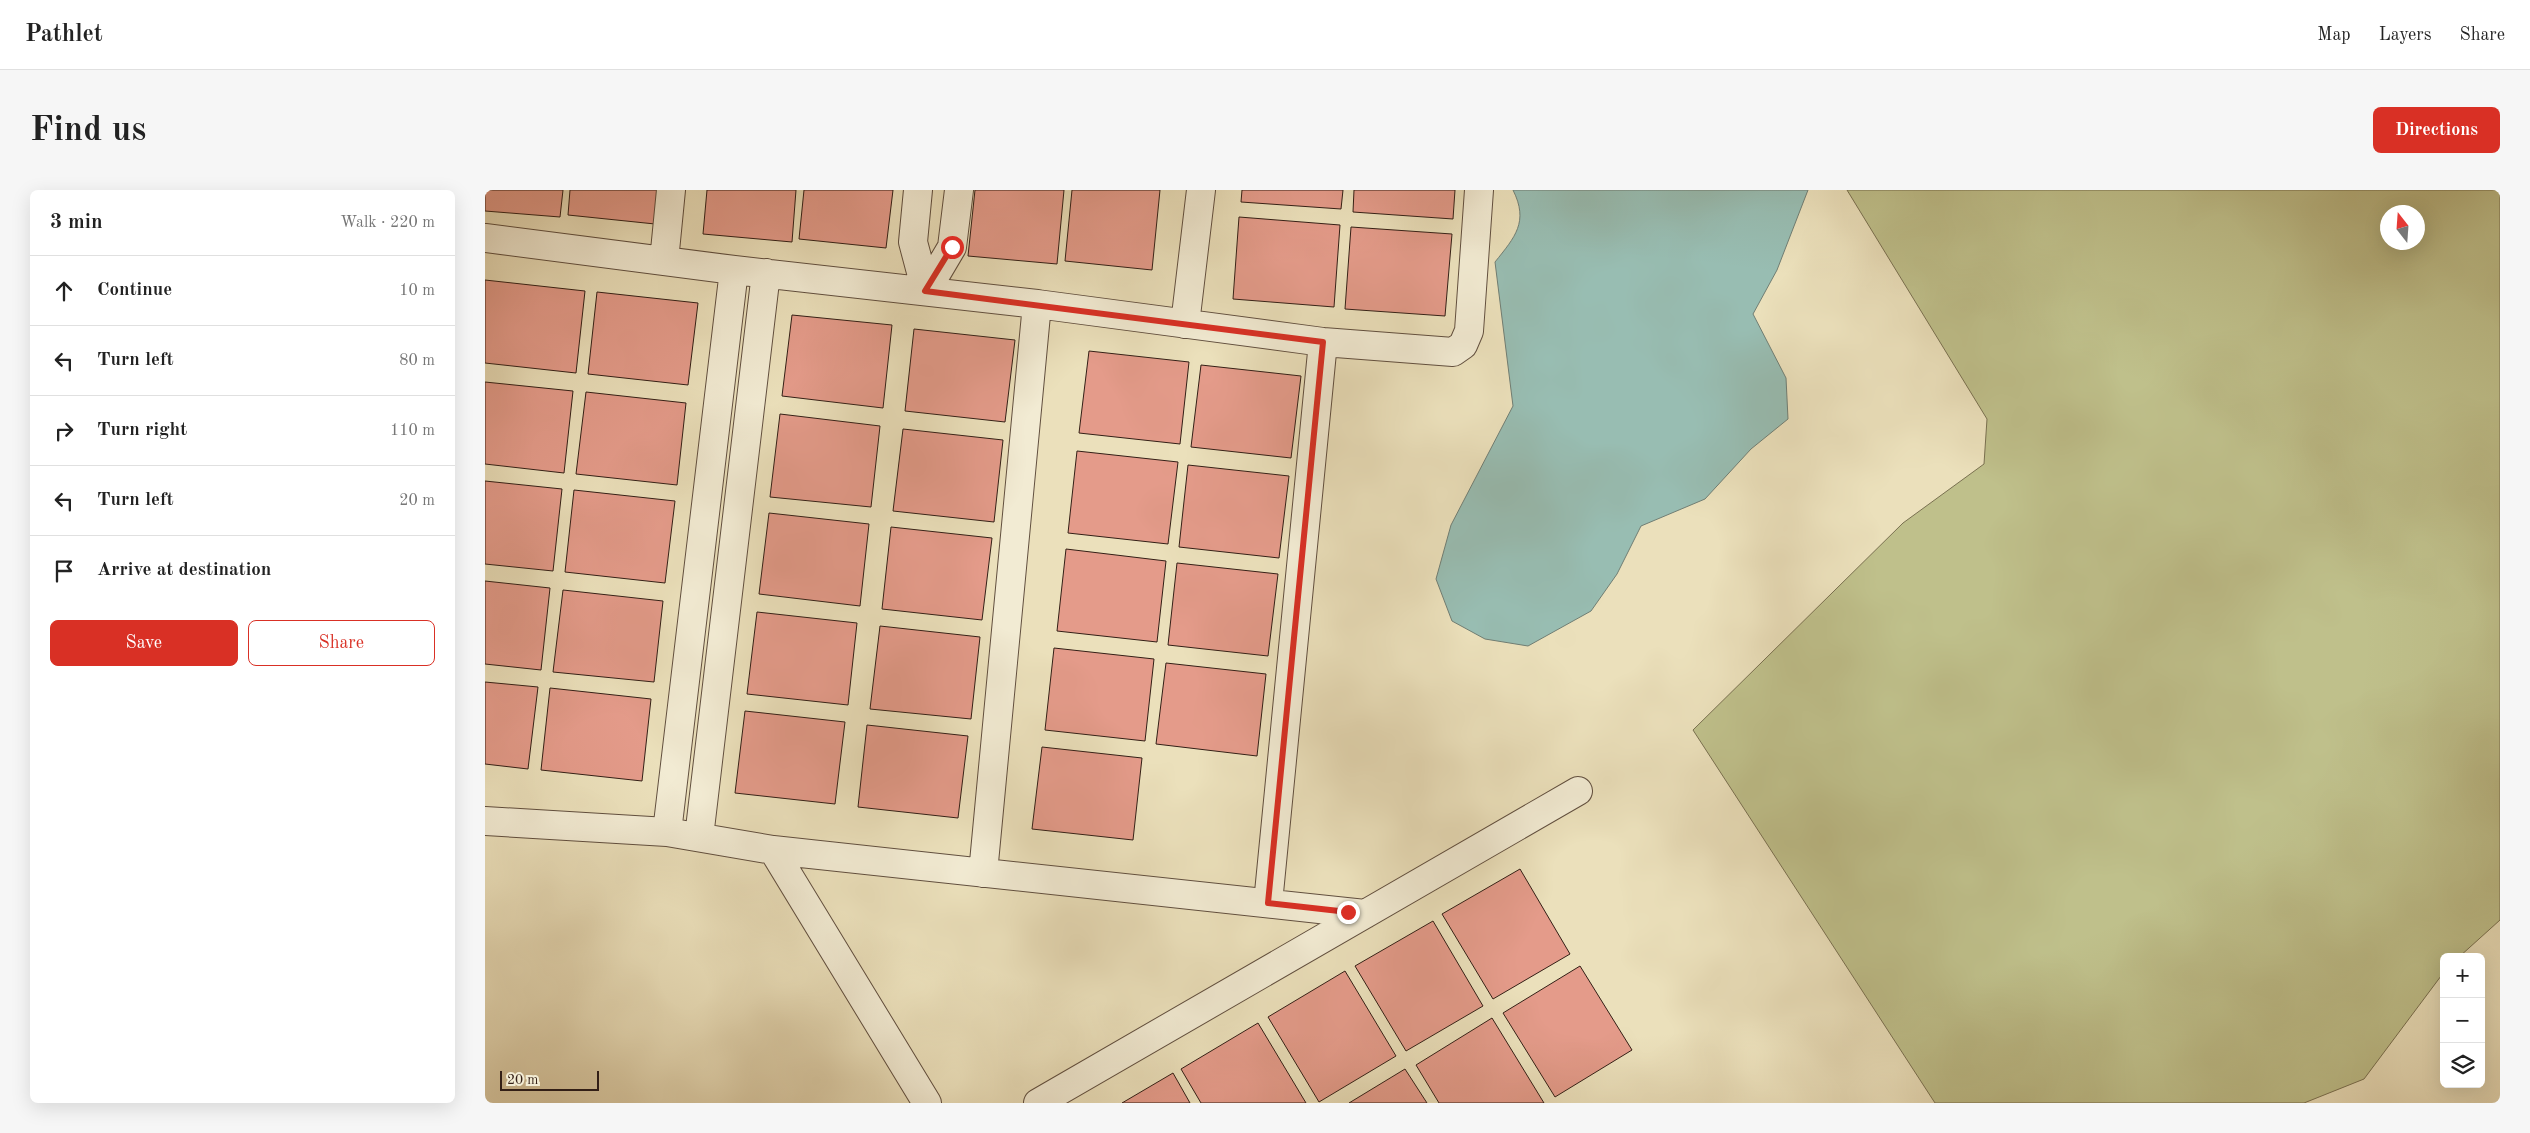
<!DOCTYPE html>
<html lang="en">
<head>
<meta charset="utf-8">
<style>
  :root { --surface:#fff; --page:#f6f6f6; --text:#222; --muted:#767676; --line:#e0e0e0; --accent:#d93025 }
  body { margin:0; font-family:"Old Standard TT",serif; background:var(--page); color:var(--text) }
  .controls { position:absolute; right:15px; bottom:15px; display:grid; overflow:hidden; border-radius:8px; box-shadow:0 5px 20px #0002 }
  .controls button { width:45px; height:45px; display:grid; place-items:center; padding:0; border:0; border-bottom:1px solid var(--line); background:var(--surface); color:var(--text); font:25px sans-serif }
  .compass { position:absolute; left:1895px; top:15px; width:45px; height:45px; border-radius:50%; background:var(--surface); box-shadow:0 5px 20px #0002; rotate:343deg }
  .scale { position:absolute; left:15px; bottom:12px; width:99px; box-sizing:border-box; padding-left:5px; border:2px solid #331f16; border-top:0; font-size:14px; line-height:18px; white-space:nowrap; color:#331f16; -webkit-text-stroke:4px #f2ebd3; paint-order:stroke }
  .stop { position:absolute; width:15px; height:15px; margin:-11px; border:4px solid #d93025; border-radius:50%; background:#fff }
  .stop.end { background:#d93025; border-color:#fff; box-shadow:0 1px 5px #0008 }
  .list { margin:0; padding:0; list-style:none }
  h2 { display:flex; justify-content:space-between; align-items:center; height:65px; margin:0; padding:0 20px; font-size:21px }
  h2 small { font-size:16px; font-weight:400; color:var(--muted) }
  .list li { display:grid; grid-template-columns:32px 1fr auto; gap:15px; align-items:center; box-sizing:border-box; height:70px; padding:0 20px; border-top:1px solid var(--line) }
  .list b { display:block; font-size:19px; white-space:nowrap }
  .list em { font-size:16px; font-style:normal; color:var(--muted) }
  .actions { display:flex; gap:10px; padding:15px 20px }
  .actions a { flex:1; padding:11px 0; border:1px solid var(--accent); border-radius:8px; text-align:center; font-size:18px; color:var(--accent) }
  .actions .main { background:var(--accent); color:#fff }
  .icon { flex:none; width:28px; height:28px; fill:none; stroke:currentColor; stroke-width:2; stroke-linecap:round; stroke-linejoin:round }
  .map { position:relative; flex:none; width:2015px; height:913px; overflow:hidden; border-radius:8px }
  header { display:flex; align-items:center; gap:30px; box-sizing:border-box; height:70px; padding:0 25px; background:var(--surface); border-bottom:1px solid var(--line) }
  header strong { font-size:24px }
  nav { display:flex; gap:28px; margin-inline-start:auto; font-size:18px }
  .intro { display:flex; align-items:center; justify-content:space-between; box-sizing:border-box; height:120px; padding:0 30px }
  h1 { margin:0; font-size:35px }
  .button { padding:12px 22px; border-radius:8px; background:var(--accent); color:#fff; font-size:18px; font-weight:700 }
  main { display:flex; gap:30px; padding:0 30px }
  aside { flex:1; background:var(--surface); border-radius:8px; box-shadow:0 5px 20px #0002 }
  .map>svg:first-child { display:block }
  .green { fill:#bfc08b; stroke:#797050; fill-rule:evenodd }
  .water { fill:#98bdb2; stroke:#707e74 }
  .building { fill:#e49b8a; stroke:#331f16 }
  .lines { fill:none; stroke-linecap:round; stroke-linejoin:round }
  .minor-casing { stroke:#614f3f; stroke-width:30 }
  .minor { stroke:#f2ebd3; stroke-width:28 }
  .route { stroke:#d93025; stroke-width:6 }
</style>
</head>
<body>
<header>
<strong>Pathlet</strong>
<nav><a>Map</a><a>Layers</a><a>Share</a></nav>
</header>
<div class="intro"><h1>Find us</h1><a class="button">Directions</a></div>
<main>
<aside>
<h2>3 min<small>Walk · 220 m</small></h2>
<ul class="list">
<li><svg class="icon" aria-label="ahead" viewBox="0 0 24 24"><path d="M12 20V5M6 11l6-6 6 6"/></svg><div><b>Continue</b></div><em>10 m</em></li>
<li><svg class="icon" aria-label="left" viewBox="0 0 24 24"><path d="M17 20v-9H6M10 6l-5 5 5 5"/></svg><div><b>Turn left</b></div><em>80 m</em></li>
<li><svg class="icon" aria-label="right" viewBox="0 0 24 24"><path d="M7 20v-9h11M14 6l5 5-5 5"/></svg><div><b>Turn right</b></div><em>110 m</em></li>
<li><svg class="icon" aria-label="left" viewBox="0 0 24 24"><path d="M17 20v-9H6M10 6l-5 5 5 5"/></svg><div><b>Turn left</b></div><em>20 m</em></li>
<li><svg class="icon" aria-label="arrive" viewBox="0 0 24 24"><path d="M6 21V4h12l-3 4 3 4H6"/></svg><div><b>Arrive at destination</b></div></li>
</ul>
<div class="actions"><a class="main">Save</a><a>Share</a></div>
</aside>
<div class="map">
<svg width="2015" height="913" viewBox="0 0 2015 913">
  <rect width="100%" height="100%" fill="#ebe0bb"/>
  <filter id="stains"><feTurbulence type="fractalNoise" baseFrequency=".004" numOctaves="4"/><feColorMatrix values="0 0 0 0 .2 0 0 0 0 .09 0 0 0 0 .02 0 0 0 .5 -.17"/></filter>
  <radialGradient id="worn" r=".72"><stop offset=".6" stop-color="#630" stop-opacity="0"/><stop offset="1" stop-color="#630" stop-opacity=".3"/></radialGradient>
  <!-- green -->
  <path class="green" d="M 1362,0 L 2015,0 L 2015,730 L 1974,767 L 1959,767 L 1959,782 L 1879,889 L 1819,913 L 1450,913 L 1208,540 L 1418,333 L 1499,274 L 1502,229 ZM 1902,22 L 1932,22 L 1932,52 L 1902,52 Z"/>
  <!-- water -->
  <path class="water" d="M 1028,0 L 1323,0 L 1292,80 L 1268,124 L 1301,188 L 1303,229 L 1266,259 L 1220,309 L 1156,336 L 1132,384 L 1106,421 L 1043,456 L 1000,449 L 967,431 L 951,389 L 966,335 L 1028,216 L 1010,72 C 1030,47 1044,32 1028,0 Z"/>
  <!-- building -->
  <path class="building" d="M 0,0 L 78,0 L 75,27 L 0,21 Z
    M 85,0 L 174,0 L 170,34 L 83,25 Z
    M 222,0 L 311,0 L 307,52 L 218,44 Z
    M 319,0 L 408,0 L 401,58 L 314,49 Z
    M 490,0 L 579,0 L 572,74 L 483,66 Z
    M 587,0 L 675,0 L 667,80 L 580,71 Z
    M 757,0 L 858,0 L 856,19 L 756,12 Z
    M 869,0 L 970,0 L 968,29 L 868,22 Z
    M 754,27 L 855,35 L 849,117 L 748,109 Z
    M 866,37 L 967,44 L 960,126 L 860,119 Z
    M 0,90 L 100,101 L 91,183 L 0,173 Z
    M 112,102 L 213,113 L 203,195 L 103,184 Z
    M 307,125 L 407,135 L 398,218 L 297,206 Z
    M 429,139 L 530,150 L 520,232 L 420,221 Z
    M 604,161 L 704,172 L 695,254 L 594,243 Z
    M 716,175 L 816,186 L 806,268 L 706,257 Z
    M 0,192 L 88,201 L 79,283 L 0,274 Z
    M 101,202 L 201,213 L 192,295 L 91,284 Z
    M 295,224 L 395,236 L 386,317 L 285,307 Z
    M 418,239 L 518,250 L 509,332 L 408,321 Z
    M 592,261 L 693,272 L 683,354 L 583,343 Z
    M 703,275 L 804,286 L 794,368 L 694,357 Z
    M 0,291 L 77,299 L 68,381 L 0,374 Z
    M 89,300 L 190,311 L 180,393 L 80,382 Z
    M 284,323 L 384,334 L 375,416 L 274,404 Z
    M 406,337 L 507,348 L 497,430 L 397,419 Z
    M 581,359 L 681,371 L 672,452 L 572,441 Z
    M 692,373 L 793,384 L 783,466 L 683,455 Z
    M 0,391 L 65,398 L 56,480 L 0,474 Z
    M 78,400 L 178,411 L 169,492 L 68,482 Z
    M 272,422 L 372,433 L 363,515 L 262,504 Z
    M 395,436 L 495,447 L 486,529 L 385,519 Z
    M 569,458 L 669,469 L 660,551 L 560,540 Z
    M 681,473 L 781,484 L 772,566 L 671,554 Z
    M 0,492 L 53,497 L 43,579 L 0,574 Z
    M 65,498 L 166,509 L 157,591 L 56,580 Z
    M 260,521 L 360,532 L 350,614 L 250,603 Z
    M 382,535 L 483,546 L 473,628 L 373,617 Z
    M 557,557 L 657,568 L 648,650 L 547,639 Z
    M 1035,679 L 1085,764 L 1008,809 L 957,724 Z
    M 948,731 L 998,816 L 921,861 L 870,776 Z
    M 1095,776 L 1147,860 L 1070,907 L 1018,823 Z
    M 860,781 L 911,866 L 834,912 L 783,827 Z
    M 1007,828 L 1059,913 L 954,913 L 931,875 Z
    M 773,833 L 821,913 L 716,913 L 696,879 Z
    M 920,879 L 942,913 L 864,913 Z
    M 688,883 L 705,913 L 637,913 Z"/>
  <g class="lines">
    <defs>
      <path id="minor" d="M 433,0 L 428,52 L 441,101
        M 0,48 L 249,80 L 552,114
        M 179,71 L 186,0
        M 441,101 L 467,57 L 474,0
        M 700,134 L 716,0
        M 0,631 L 182,642 L 288,660 L 442,913
        M 182,642 L 249,80
        M 214,647 L 281,83
        M 288,660 L 880,724
        M 498,683 L 552,114 L 838,152 L 968,162 L 978,155 L 984,141 L 994,0
        M 783,713 L 838,152
        M 553,913 L 1093,601"/>
    </defs>
    <!-- minor casing -->
    <use href="#minor" class="minor-casing"/>
    <!-- minor -->
    <use href="#minor" class="minor"/>
  </g>
  <g class="lines">
    <!-- route -->
    <path class="route" d="M 467,57 L 440,101 L 838,152 L 783,713 L 863,722"/>
  </g>
  <rect width="100%" height="100%" filter="url(#stains)"/>
  <rect width="100%" height="100%" fill="url(#worn)"/>
</svg>
<div class="controls">
<button>+</button>
<button>−</button>
<button><svg class="icon" aria-label="layers" viewBox="0 0 24 24"><path d="M12 4l9 5-9 5-9-5zM3 14l9 5 9-5"/></svg></button>
</div>
<svg class="compass" viewBox="-18 -18 36 36"><path d="M0-13l5 13h-10z" fill="#e53935"/><path d="M0 13l5-13h-10z" fill="#767676"/></svg>
<div class="scale">20 m</div>
<div class="stop" style="left:467px;top:57px"></div>
<div class="stop end" style="left:863px;top:722px"></div>
</div>
</main>
</body>
</html>
